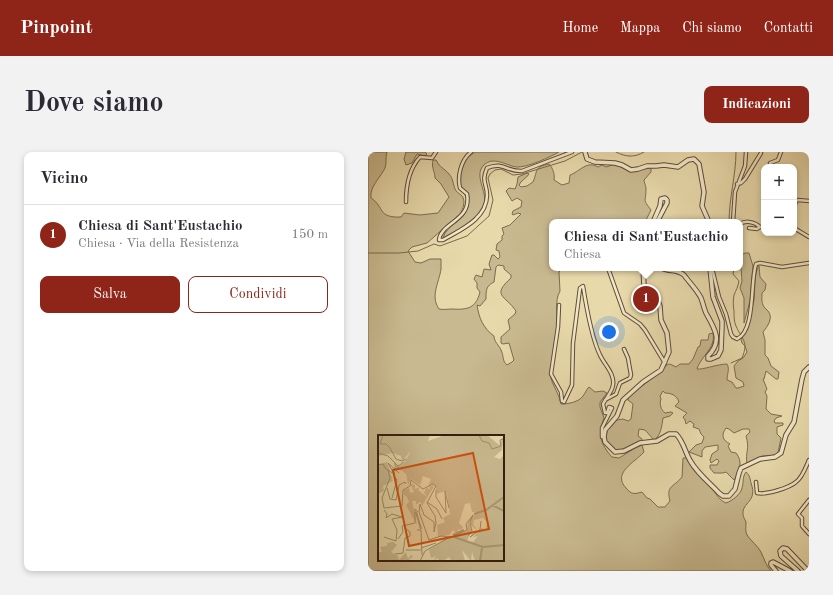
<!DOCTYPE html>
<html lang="it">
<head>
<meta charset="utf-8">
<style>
  :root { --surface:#fff; --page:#f2f2f3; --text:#2b2b33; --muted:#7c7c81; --line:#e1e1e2; --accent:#8f2418 }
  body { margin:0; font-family:"Old Standard TT",serif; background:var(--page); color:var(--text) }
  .controls { position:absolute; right:12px; top:12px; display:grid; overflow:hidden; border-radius:8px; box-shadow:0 2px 6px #0003 }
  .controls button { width:36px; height:36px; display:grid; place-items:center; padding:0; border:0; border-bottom:1px solid var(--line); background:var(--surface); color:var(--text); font:20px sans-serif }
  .you { position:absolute; left:241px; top:180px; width:14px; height:14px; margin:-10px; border:3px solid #fff; border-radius:50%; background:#1a73e8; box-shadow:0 0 0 6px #1a73e833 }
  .badge { display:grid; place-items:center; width:26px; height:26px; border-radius:50%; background:var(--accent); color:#fff; font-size:13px; font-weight:700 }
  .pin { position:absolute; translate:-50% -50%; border:2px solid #fff; box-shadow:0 1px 4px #0006 }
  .popup { position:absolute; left:181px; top:67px; width:194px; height:52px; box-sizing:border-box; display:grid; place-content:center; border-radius:8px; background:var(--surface); filter:drop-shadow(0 1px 3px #0005); font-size:13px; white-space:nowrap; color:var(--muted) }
  .popup b { font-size:15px; color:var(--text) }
  .popup::after { content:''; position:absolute; left:50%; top:100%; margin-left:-8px; border:8px solid transparent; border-top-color:var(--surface) }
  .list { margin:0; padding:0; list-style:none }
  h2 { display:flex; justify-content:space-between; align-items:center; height:52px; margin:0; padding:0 16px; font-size:17px }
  h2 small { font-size:13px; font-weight:400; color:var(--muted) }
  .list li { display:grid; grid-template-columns:26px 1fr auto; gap:12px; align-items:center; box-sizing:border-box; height:60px; padding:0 16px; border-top:1px solid var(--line) }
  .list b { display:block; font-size:15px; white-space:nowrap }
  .list p { margin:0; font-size:13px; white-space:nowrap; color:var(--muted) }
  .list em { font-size:13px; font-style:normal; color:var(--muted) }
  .actions { display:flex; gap:8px; padding:12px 16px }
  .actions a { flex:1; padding:9px 0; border:1px solid var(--accent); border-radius:8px; text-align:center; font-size:14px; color:var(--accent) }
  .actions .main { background:var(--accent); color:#fff }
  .map { position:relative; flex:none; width:441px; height:419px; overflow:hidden; border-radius:8px }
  header { display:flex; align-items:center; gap:24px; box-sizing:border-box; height:56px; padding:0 20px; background:var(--accent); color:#fff }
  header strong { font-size:19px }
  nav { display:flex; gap:22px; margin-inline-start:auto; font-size:14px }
  .intro { display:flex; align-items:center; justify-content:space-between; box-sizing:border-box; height:96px; padding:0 24px }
  h1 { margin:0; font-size:28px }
  .button { padding:10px 18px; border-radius:8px; background:var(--accent); color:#fff; font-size:14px; font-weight:700 }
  main { display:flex; gap:24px; padding:0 24px }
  aside { flex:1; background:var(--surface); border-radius:8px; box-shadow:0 2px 6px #0003 }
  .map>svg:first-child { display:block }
  .green { fill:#c9b990; stroke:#7d6b4e; fill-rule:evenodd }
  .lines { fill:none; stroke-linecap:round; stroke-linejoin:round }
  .stream { stroke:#7a674b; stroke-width:1 }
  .minor-casing { stroke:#5f4c34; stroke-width:4.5 }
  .tertiary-casing { stroke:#5f4c34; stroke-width:5.5 }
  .minor { stroke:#f0e6c8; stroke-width:2.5 }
  .tertiary { stroke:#f0e6c8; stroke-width:3.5 }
  .inset-river { fill:none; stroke:#aa9975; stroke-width:2 }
  .inset-road { fill:none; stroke:#9f8e6c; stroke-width:1 }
  .view { fill:#cd500c; fill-opacity:0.15; stroke:#cd500c; stroke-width:2 }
  .inset-edge { fill:none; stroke:#311d0d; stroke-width:2 }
</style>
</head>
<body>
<header>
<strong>Pinpoint</strong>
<nav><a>Home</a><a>Mappa</a><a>Chi siamo</a><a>Contatti</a></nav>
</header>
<div class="intro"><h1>Dove siamo</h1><a class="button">Indicazioni</a></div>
<main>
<aside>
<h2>Vicino<small></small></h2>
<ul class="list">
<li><span class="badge">1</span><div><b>Chiesa di Sant'Eustachio</b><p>Chiesa · Via della Resistenza</p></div><em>150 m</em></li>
</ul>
<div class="actions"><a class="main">Salva</a><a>Condividi</a></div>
</aside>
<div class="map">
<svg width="441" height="419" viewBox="0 0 441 419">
  <rect width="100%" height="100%" fill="#e8d9ab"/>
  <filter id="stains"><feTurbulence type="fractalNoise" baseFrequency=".005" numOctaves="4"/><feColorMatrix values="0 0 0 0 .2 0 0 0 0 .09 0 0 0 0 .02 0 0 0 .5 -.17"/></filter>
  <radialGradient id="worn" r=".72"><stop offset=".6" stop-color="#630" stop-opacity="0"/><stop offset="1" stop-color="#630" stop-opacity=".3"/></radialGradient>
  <!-- green -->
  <path class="green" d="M 0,0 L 19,0 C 17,6 19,11 17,16 C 13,25 1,35 3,46 C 17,55 9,66 33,65 L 36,61 L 52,63 L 70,61 L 81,45 L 73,32 L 67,26 C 67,20 63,15 65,8 L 68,8 C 73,17 75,15 81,22 C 85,26 85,32 87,37 C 88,40 91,41 94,44 C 98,49 95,57 92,62 L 59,91 L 44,95 L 40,99 L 47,110 L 53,111 L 62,107 L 73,107 C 73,110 73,113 73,117 C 71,131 62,144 71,157 C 76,158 80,157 84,157 C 100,158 108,156 112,140 L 109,136 L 109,131 L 106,127 L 108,123 L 114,125 L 116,117 L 123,118 L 121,112 L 124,103 L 126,103 L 130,107 L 132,105 L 131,99 L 128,98 L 129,92 L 134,88 L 134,84 L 136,82 L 134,76 L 142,73 L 153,62 L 150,61 L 145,63 L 144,62 L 145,59 L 153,55 L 154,49 L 149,46 L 144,49 L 138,39 L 141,36 L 147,37 L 149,32 L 150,25 L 159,21 L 161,22 C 158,27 153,28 151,33 L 153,35 L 159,34 L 165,30 C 170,18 166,15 181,12 C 185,16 187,23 186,28 L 194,33 L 201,31 L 202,23 C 211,20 219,8 230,15 L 234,13 L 238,15 L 247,12 L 261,19 L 283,16 L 283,20 L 276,28 C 276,31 278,33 278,37 C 278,51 274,46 283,58 L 277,70 L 184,70 L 184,116 L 199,116 L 196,118 L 193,118 L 191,120 L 192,139 C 186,149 190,165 189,176 C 187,192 184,207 182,223 C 184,233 191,241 193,252 C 200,252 211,250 215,244 C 218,240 218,238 221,235 L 227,240 L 235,239 L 239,241 L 232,250 L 232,255 L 236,266 C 230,282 232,292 244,305 L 251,306 L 267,296 L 274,293 L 276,300 C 266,311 244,321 258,336 C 264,343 266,342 274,340 L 279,346 L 282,347 L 290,355 L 297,355 L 302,349 C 298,333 305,336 314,325 L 315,306 L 319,306 C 324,319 335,327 345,338 C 349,343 351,348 358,351 C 364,349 373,342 374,336 C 376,330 374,325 378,320 C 382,323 382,327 383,331 C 390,350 374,350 375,362 C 375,366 378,368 378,371 C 378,376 377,379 379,383 C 382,388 390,394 393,400 C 396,406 398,414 403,419 L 0,419 ZM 130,113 L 136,114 L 136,117 L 143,123 L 143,126 C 123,144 137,143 148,159 L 147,162 L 140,168 L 142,177 L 133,185 L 133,191 L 135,192 L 141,191 L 146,208 L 144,210 L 139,213 C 134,209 136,204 133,198 C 131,193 126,190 126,184 C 115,176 111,166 109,153 L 112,154 L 118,147 C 118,138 118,134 126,130 L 128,115 ZM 11,284 L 135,284 L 135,408 L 11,408 Z
    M 38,0 L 57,0 L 59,2 L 57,4 L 49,2 L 44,11 L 38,13 L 36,7 Z
    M 107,0 L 191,0 C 182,5 159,16 148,15 C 138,13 125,4 116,13 C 105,23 120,40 116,52 C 113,64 86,83 75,86 C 78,73 97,69 99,55 C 101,46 96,43 93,35 C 89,28 95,12 99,6 C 101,4 104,2 107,0 Z
    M 377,101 L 381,101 L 385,114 L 382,149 L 376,171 L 376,146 L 372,136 L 374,129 L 372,104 Z
    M 391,114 L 392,125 L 398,132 L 397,138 L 394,141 C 394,146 393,150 396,155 C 397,156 399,158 400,159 C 406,166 399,175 395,180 L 397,188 L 397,203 L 400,206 L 403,214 L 411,220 L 410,227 L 408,227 L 398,219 L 396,227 L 395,227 L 399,237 L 397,240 L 399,244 L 398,257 L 403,262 L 414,264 L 408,266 L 406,269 L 407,271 L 415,271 L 415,273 L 409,275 L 409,282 L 413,286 L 410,301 L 409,303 L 394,304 L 379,312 C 377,300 382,297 378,284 L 382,280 L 381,277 L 375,277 L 366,281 L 361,277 L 358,276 C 353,283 354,288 362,292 L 360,294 L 363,300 L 368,301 C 375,309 372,320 366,328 L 358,320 L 355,321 L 346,321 L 342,316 L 342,313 L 349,313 L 351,309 L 349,307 L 343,311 L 342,308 L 344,302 L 350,298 L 350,293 L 337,295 L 334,299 L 334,305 L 321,300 L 328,293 L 334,291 L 336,285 L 333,282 L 331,277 L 325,275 L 326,272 L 322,269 L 318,272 L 317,268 L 315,265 L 319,261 L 307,254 L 311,250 C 309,244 304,241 297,241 L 295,239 L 292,244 L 293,247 C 291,252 293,258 297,261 L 303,260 L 305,261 L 302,264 L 295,266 C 294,273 293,284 286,288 L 277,278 L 271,277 L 270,284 L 274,287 L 274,289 C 265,292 257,298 247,299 L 238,288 L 239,279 L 249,268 L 255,267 L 260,269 L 263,267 L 265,252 L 260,248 L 260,245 C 271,235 284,228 294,218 C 298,215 297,213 302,212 L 308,215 L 312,212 L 321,212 L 325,207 L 330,195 L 332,194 L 333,188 L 340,188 L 341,182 L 345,181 C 348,196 333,204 329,217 C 334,218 350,212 359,212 C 362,217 359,222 359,228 L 364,230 L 368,236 L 370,236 L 376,234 L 375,230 L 368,226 L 366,214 L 370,209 L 375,206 L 379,200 L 377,194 L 374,191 L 373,188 C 379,175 383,162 386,148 C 387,139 386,120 391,114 Z"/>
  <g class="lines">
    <!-- stream -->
    <path class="stream" d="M 196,0 L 197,1
      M 248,0 C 258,5 266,6 276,0
      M 361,70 C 361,46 368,23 368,0
      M 0,101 L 31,101 L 50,99 L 66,92 L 72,94 L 99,84 L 121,64 L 125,48 L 120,26 L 122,22 L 127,18 L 133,17 L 145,23 L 154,22 L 197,9 L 214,0
      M 363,211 L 374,206 C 381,189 374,188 368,174 C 366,170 366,164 366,159 C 365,154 365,148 366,143 C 368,138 370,135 371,129 L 365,122 L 366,116"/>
    <defs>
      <path id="minor" d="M 103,0 C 93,8 89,24 92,36 L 99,42 C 104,69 73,70 71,88 L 75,88 C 92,78 119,67 119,43 C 119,31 113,30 119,16 C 136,9 138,20 154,19 L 204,0
        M 402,11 L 410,8 L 413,0
        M 369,32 L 373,31 L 377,27 L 393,1
        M 38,50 C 38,34 41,17 52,5 L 64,6 L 68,0
        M 426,56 L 428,49 L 430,48 L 441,49
        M 365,70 L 367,40 L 377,14 L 378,0
        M 372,72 C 378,68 387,70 392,75 L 389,77 L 381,76
        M 426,76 L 441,85
        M 240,116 L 256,161 L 272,172 L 277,178 L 297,211
        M 342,120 L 345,120 L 351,145 L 358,162 L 363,182 L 365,185 L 369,187 C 388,179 382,128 388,112 L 392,111 L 414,115 L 441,111
        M 191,153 L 190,175 L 183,222 L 193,240 L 194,249 L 196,250 L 204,233 L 205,191 L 212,136 L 215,134 C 218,153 224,187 232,203 C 236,212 247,222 245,233 C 244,240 238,246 235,252 L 237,261 L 239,261 L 241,255 L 244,256 L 234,276 L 234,285 L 236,285
        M 237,248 L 248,242 L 252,231 L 262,226 L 263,223 L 260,206 L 256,197
        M 388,330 L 389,341 C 398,343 421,336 428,330 C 434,326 438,315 441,308
        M 441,348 L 430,362 L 434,366 L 434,374 L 441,382"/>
      <path id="tertiary" d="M 217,0 L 219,7 L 227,10 L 247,11 L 254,13 L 263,18 L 270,17 L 279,14 L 288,14 L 296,13 L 310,15 L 320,8 L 326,7 L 331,12 L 336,40 L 334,54 L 341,70
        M 285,70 L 292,54 L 293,47 L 297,46 L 299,48 L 299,51 L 289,70
        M 275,116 L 276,134 L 290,149 L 292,154 L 293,168 L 299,181 L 301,200 L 293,218 L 275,230 L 255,248 L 249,264 L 237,278 L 236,285 L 237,290 L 247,300 L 256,299 L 272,291 L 289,289 L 301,282 L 308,282 C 316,290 317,301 323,310 C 330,322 342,331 351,341 L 355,344 L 361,344 L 367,337 L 371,321 L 373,316 L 392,307 L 407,305 L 413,301 L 418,283 L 426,270 L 434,227 L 436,220 L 441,215
        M 294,116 C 301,120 309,117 316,123 C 321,130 329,138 333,146 C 335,151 336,157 338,161 C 347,177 355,189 340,204 L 340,207 L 343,207 L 350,204 L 353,198 L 354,175 L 354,169 L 345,145 L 342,116
        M 408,419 L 403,413 L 403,411 L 405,410 L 422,419
        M 430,419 L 413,404 L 412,399 L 415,396 L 419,397 L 440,419"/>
    </defs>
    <!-- minor casing -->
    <use href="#minor" class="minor-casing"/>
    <!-- tertiary casing -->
    <use href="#tertiary" class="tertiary-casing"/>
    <!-- minor -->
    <use href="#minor" class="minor"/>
    <!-- tertiary -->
    <use href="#tertiary" class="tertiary"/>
  </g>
  <!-- overview -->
  <g transform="translate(10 283)">
    <rect width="126" height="126" fill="#e8d9ab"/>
    <path d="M 0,0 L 52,0 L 50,6 L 67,0 L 109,0 L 121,10 L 126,0 L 124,15 L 116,22 L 122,24 L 126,20 L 126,126 L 97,126 L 94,117 L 93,126 L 84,115 L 87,126 L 74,126 L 71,122 L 65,126 L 61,126 L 60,123 L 56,125 L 58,121 L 53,123 L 51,115 L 65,105 L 89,96 L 90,86 L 100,77 L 94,77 L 92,68 L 87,69 L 81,88 L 85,92 L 83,95 L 81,94 L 78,98 L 75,95 L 71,100 L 60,102 L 59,90 L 67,87 L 65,83 L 72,79 L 69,59 L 67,56 L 59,59 L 57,49 L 50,51 L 53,44 L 45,41 L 42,50 L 33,44 L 30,50 L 28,39 L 17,30 L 21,31 L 26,28 L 33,16 L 24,26 L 23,21 L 15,18 L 0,21 ZM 94,82 L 92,89 L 99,95 L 95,89 L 96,85 L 105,83 L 109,87 L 108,95 L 104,93 L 95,102 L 100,101 L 95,107 L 89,106 L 93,96 L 91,87 ZM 0,23 L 1,29 L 9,27 L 15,46 L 5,51 L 6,56 L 0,59 ZM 32,48 L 37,50 L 37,54 L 42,52 L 40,55 L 49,62 L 46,58 L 48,53 L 52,54 L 51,52 L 57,50 L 44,71 L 43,67 L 38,69 L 38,66 L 34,66 L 39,90 L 28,70 L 31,67 L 29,62 L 26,60 L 26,55 L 31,53 L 32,58 L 36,57 ZM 15,107 L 19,110 L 13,117 L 20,121 L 21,125 L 28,117 L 30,124 L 33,120 L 35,121 L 30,126 L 0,126 L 0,117 L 4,117 L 2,112 L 9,111 L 9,108 Z" fill="#c9b990" fill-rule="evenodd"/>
    <path class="inset-river" d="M 114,70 L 126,76M 38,77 L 43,94M 96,79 L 108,75 L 126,62M 75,100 L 86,95M 76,102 L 105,112 L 126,110M 102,126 L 104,113"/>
    <path class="inset-road" d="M 5,0 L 2,9 L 8,9 L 12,13 L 18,24 L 24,26 L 28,24M 101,0 L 104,6 L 111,8 L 114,14 L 123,11 L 122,5 L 125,4M 0,18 L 10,21 L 17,28M 0,30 L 5,29 L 7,33 L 16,39 L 10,28 L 21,38M 10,35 L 12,43 L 4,63 L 6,73 L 24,71 L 25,55 L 32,51 L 33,45 L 45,54 L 55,49 L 58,51 L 49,68 L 57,81 L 58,88 L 56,97 L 56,87 L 46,80 L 42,69 L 41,77 L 51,105 L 63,101 L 72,102 L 47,116 L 42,126M 19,35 L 16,33 L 23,34 L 17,31 L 17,28 L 20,31 L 26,27M 9,53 L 12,64 L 18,65 L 21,50 L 27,47 L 28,49M 58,55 L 58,62 L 68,78 L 67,56 L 71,73M 14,63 L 19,45 L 15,40M 49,67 L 59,74 L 64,84M 6,75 L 9,79 L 8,83 L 14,79 L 24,82 L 14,84 L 19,95 L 18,106M 26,92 L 32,97 L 32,101 L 27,103M 39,95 L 43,95 L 44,120M 96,99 L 92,102 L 102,95 L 103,86M 6,102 L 18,106M 72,103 L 89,95 L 88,89 L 95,80 L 92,87 L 94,97 L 90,101M 20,104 L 25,97 L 24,91 L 37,88 L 37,74 L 40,77M 43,113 L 58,108M 28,115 L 43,115M 17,119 L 25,118 L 27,103"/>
    <path class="view" d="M 95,18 L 111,94 L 31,111 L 15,35 Z"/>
    <rect width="126" height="126" class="inset-edge"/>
  </g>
  <rect width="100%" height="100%" filter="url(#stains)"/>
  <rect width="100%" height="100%" fill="url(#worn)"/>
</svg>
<div class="controls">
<button>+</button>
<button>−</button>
</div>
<div class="you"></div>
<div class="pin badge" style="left:278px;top:147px">1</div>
<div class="popup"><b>Chiesa di Sant'Eustachio</b>Chiesa</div>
</div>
</main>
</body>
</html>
